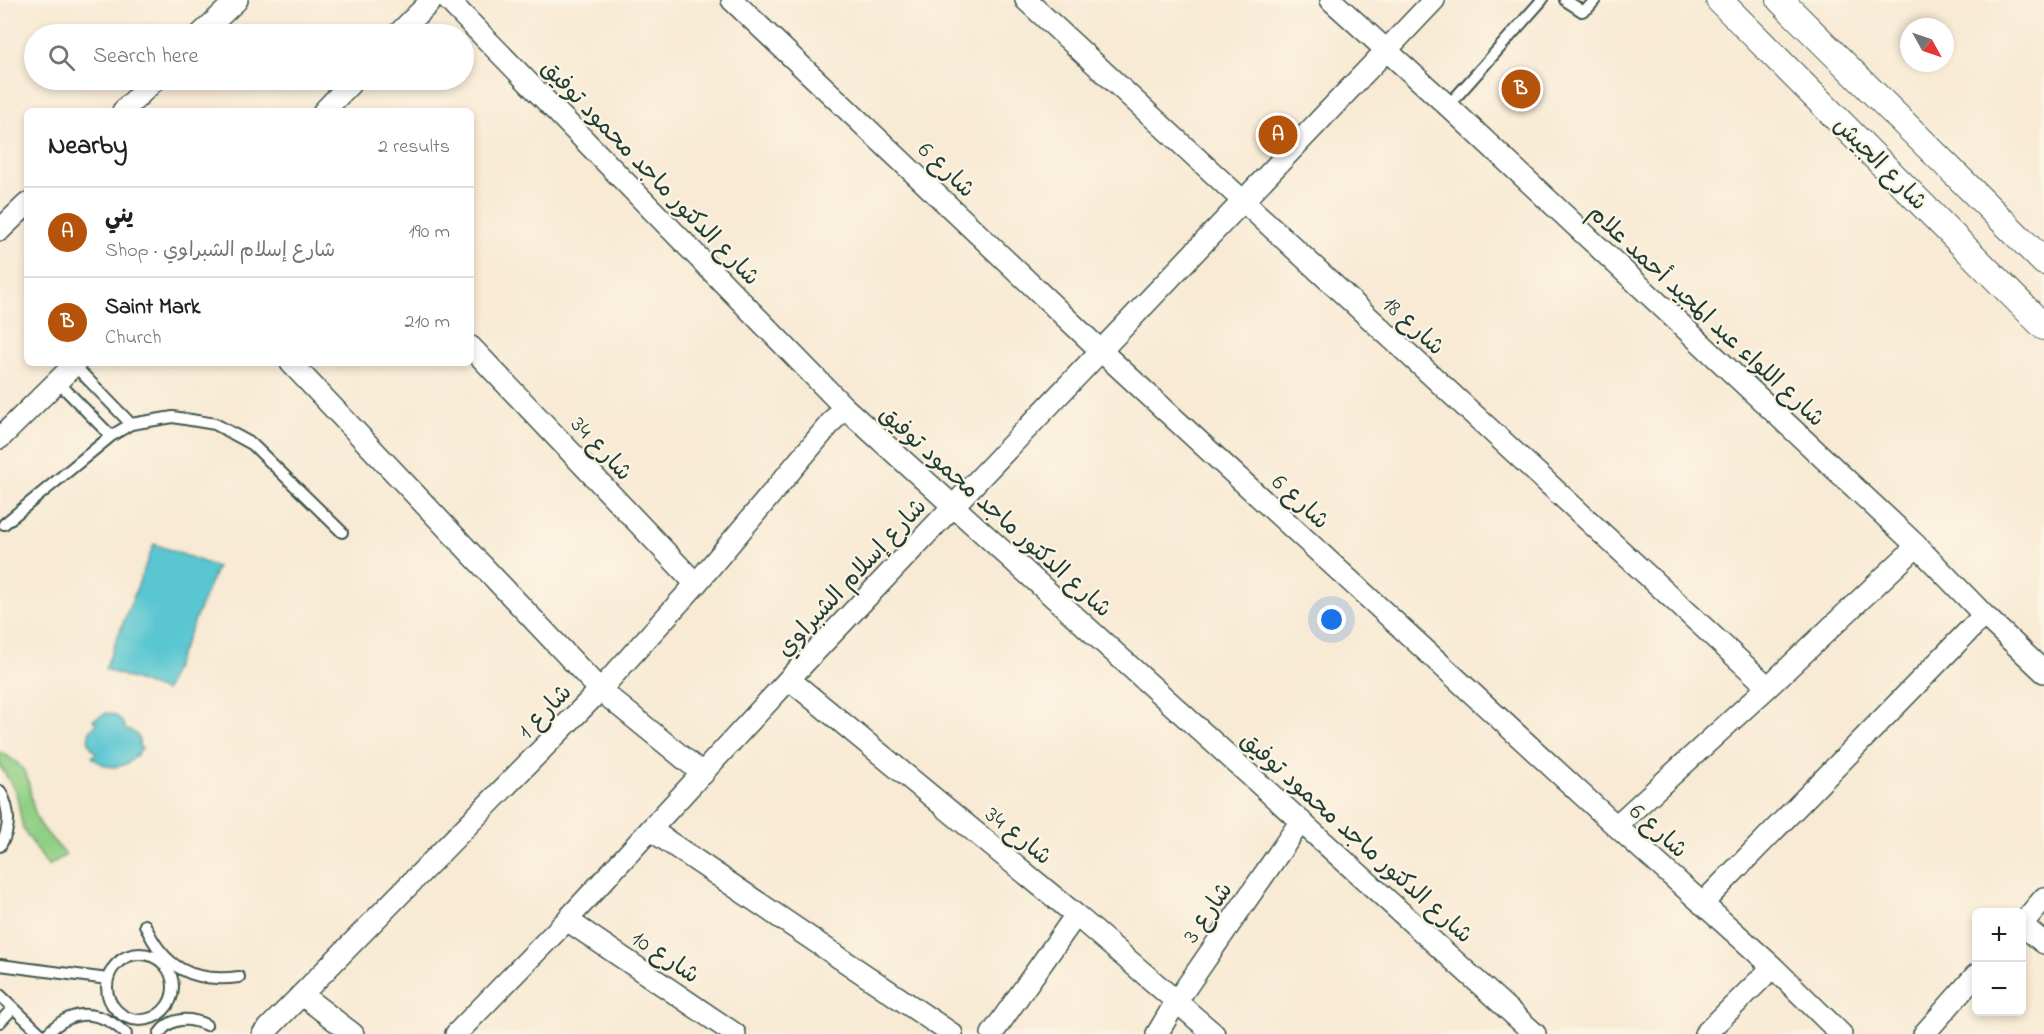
<!DOCTYPE html>
<html lang="en">
<head>
<meta charset="utf-8">
<style>
  :root { --surface:#fff; --page:#f2f2f2; --text:#202124; --muted:#757577; --line:#e0e0e0; --accent:#b45309 }
  body { margin:0; font-family:"Indie Flower","Playpen Sans Arabic",sans-serif; background:var(--page); color:var(--text) }
  .controls { position:absolute; right:18px; bottom:18px; display:grid; overflow:hidden; border-radius:9px; box-shadow:0 3px 9px #0003 }
  .controls button { width:54px; height:54px; display:grid; place-items:center; padding:0; border:0; border-bottom:2px solid var(--line); background:var(--surface); color:var(--text); font:30px sans-serif }
  .compass { position:absolute; left:1900px; top:18px; width:54px; height:54px; border-radius:50%; background:var(--surface); box-shadow:0 3px 9px #0003; rotate:130deg }
  .you { position:absolute; left:1332px; top:620px; width:21px; height:21px; margin:-15px; border:4px solid #fff; border-radius:50%; background:#1a73e8; box-shadow:0 0 0 9px #1a73e833 }
  .badge { display:grid; place-items:center; width:39px; height:39px; border-radius:50%; background:var(--accent); color:#fff; font-size:20px; font-weight:700 }
  .pin { position:absolute; translate:-50% -50%; border:3px solid #fff; box-shadow:0 2px 6px #0006 }
  .list { margin:0; padding:0; list-style:none }
  h2 { display:flex; justify-content:space-between; align-items:center; height:78px; margin:0; padding:0 24px; font-size:26px }
  h2 small { font-size:20px; font-weight:400; color:var(--muted) }
  .list li { display:grid; grid-template-columns:39px 1fr auto; gap:18px; align-items:center; box-sizing:border-box; height:90px; padding:0 24px; border-top:2px solid var(--line) }
  .list b { display:block; font-size:22px; white-space:nowrap }
  .list p { margin:0; font-size:20px; white-space:nowrap; color:var(--muted) }
  .list em { font-size:20px; font-style:normal; color:var(--muted) }
  .icon { flex:none; width:33px; height:33px; fill:none; stroke:currentColor; stroke-width:2; stroke-linecap:round; stroke-linejoin:round }
  .map { position:relative; flex:none; width:2044px; height:1034px; overflow:hidden }
  .search { position:absolute; background:var(--surface); box-shadow:0 3px 9px #0003; left:24px; top:24px; width:450px; height:66px; display:flex; align-items:center; gap:15px; box-sizing:border-box; padding:0 21px; border-radius:33px; color:var(--muted); font-size:22px }
  .panel { position:absolute; background:var(--surface); box-shadow:0 3px 9px #0003; left:24px; top:108px; width:450px; height:258px; border-radius:9px }
  .map>svg:first-child { display:block }
  .green { fill:#90cf86; stroke:#58865d; stroke-width:1.5 }
  .water { fill:#5ac6d1; stroke:#3c8282; stroke-width:1.5 }
  .lines { fill:none; stroke-linecap:round; stroke-linejoin:round }
  .service-casing { stroke:#40574c; stroke-width:14 }
  .minor-casing { stroke:#40574c; stroke-width:24 }
  .tertiary-casing { stroke:#40574c; stroke-width:28 }
  .service { stroke:#fff; stroke-width:10 }
  .minor { stroke:#fff; stroke-width:21 }
  .tertiary { stroke:#fff; stroke-width:26 }
  .labels { text-anchor:middle; stroke-width:4.5; stroke-linejoin:round; paint-order:stroke }
  .street-label { font-size:24px; fill:#1f3d34; stroke:#fcf5e5 }
</style>
</head>
<body>
<div class="map">
<svg width="2044" height="1034" viewBox="0 0 2044 1034">
  <rect width="100%" height="100%" fill="#fcf5e5"/>
  <filter id="ink" filterUnits="userSpaceOnUse"><feTurbulence type="fractalNoise" baseFrequency=".0167" numOctaves="2"/><feDisplacementMap in="SourceGraphic" scale="12" xChannelSelector="R" yChannelSelector="G"/><feConvolveMatrix kernelMatrix="1 2 1 2 8 2 1 2 1" color-interpolation-filters="sRGB"/></filter>
  <filter id="wash" filterUnits="userSpaceOnUse"><feTurbulence type="fractalNoise" baseFrequency=".008" numOctaves="4" result="noise"/><feDisplacementMap in="SourceGraphic" scale="24" xChannelSelector="R" yChannelSelector="G"/><feGaussianBlur stdDeviation="1.35" result="paint"/><feColorMatrix in="noise" values="0 0 0 0 0 0 0 0 0 0 0 0 0 0 0 0 0 1.4 0 .05"/><feComposite in="paint" operator="in"/></filter>
  <g filter="url(#wash)">
    <rect width="100%" height="100%" fill="#f8ead4"/>
    <!-- green -->
    <path class="green" d="M 0,752 C 39,772 24,787 37,818 C 41,829 58,845 66,855 L 48,866 L 23,829 L 16,792 L 0,766 Z"/>
    <!-- water -->
    <path class="water" d="M 154,544 L 217,567 L 165,691 L 105,669 Z
      M 106,713 C 117,714 122,719 126,730 C 135,731 140,736 139,745 L 142,748 C 129,768 111,774 92,757 L 96,753 C 86,743 85,733 97,724 L 93,720 Z"/>
  </g>
  <g filter="url(#ink)">
    <g class="lines">
      <defs>
        <path id="service" d="M 1565,0 L 1582,11 L 1588,8 L 1595,0
          M 1448,106 L 1542,0
          M 74,365 L 131,424
          M 57,381 L 111,436
          M 4,524 L 111,436 L 131,424 L 173,417 L 215,424 L 252,444 L 342,532
          M 0,791 C 10,809 11,828 0,846
          M 145,925 C 164,968 193,983 239,977
          M107 987a33 33 0 1 1 66 0a33 33 0 1 1-66 0Z
          M 0,965 L 108,979
          M 0,995 L 41,1034
          M 0,1022 L 13,1008
          M 47,1034 C 72,1008 100,1009 126,1034
          M 159,1034 C 170,1017 189,1017 206,1025"/>
        <path id="minor" d="M 448,0 L 844,407 L 1535,1034
          M 732,0 L 1101,351 L 1616,826 L 1773,967 L 1841,1034
          M 1026,0 L 1768,687
          M 1331,0 L 1448,106 L 1917,546 L 1984,615 L 2044,672
          M 201,34 L 237,0
          M 398,34 L 432,0
          M 123,111 L 155,80
          M 324,111 L 354,80
          M 0,230 L 27,204
          M 471,347 L 696,584
          M 291,363 L 600,690 L 703,774
          M 0,438 L 76,363
          M 789,679 L 1076,915 L 1214,1034
          M 1616,826 L 1768,687 L 1917,546
          M 651,830 L 952,1034
          M 1702,904 L 1984,615
          M 567,920 L 735,1034
          M 2022,924 L 2044,898
          M 2022,925 L 2044,943
          M 302,995 L 353,1034
          M 263,1034 L 600,690 L 696,584 L 844,407
          M 456,1034 L 567,920 L 789,679 L 1434,0
          M 992,1034 L 1076,915
          M 1157,1034 L 1176,1002 L 1301,821
          M 1705,1034 L 1773,967
          M 1924,1034 L 1976,975"/>
        <path id="tertiary" d="M 1719,0 L 2044,327
          M 1780,0 L 2044,262"/>
      </defs>
      <!-- service casing -->
      <use href="#service" class="service-casing"/>
      <!-- minor casing -->
      <use href="#minor" class="minor-casing"/>
      <!-- tertiary casing -->
      <use href="#tertiary" class="tertiary-casing"/>
      <!-- service -->
      <use href="#service" class="service"/>
      <!-- minor -->
      <use href="#minor" class="minor"/>
      <!-- tertiary -->
      <use href="#tertiary" class="tertiary"/>
    </g>
  </g>
  <g class="labels">
    <!-- street labels -->
    <g class="street-label">
      <text transform="translate(1881 163) rotate(45)" y="8">شارع الجيش</text>
      <text transform="translate(947 169) rotate(44)" y="8">شارع 6</text>
      <text transform="translate(651 172) rotate(46)" y="8">شارع الدكتور ماجد محمود توفيق</text>
      <text transform="translate(1707 315) rotate(43)" y="8">شارع اللواء عبد المجيد أحمد علام</text>
      <text transform="translate(1414 325) rotate(43)" y="8">شارع 18</text>
      <text transform="translate(602 448) rotate(47)" y="8">شارع 34</text>
      <text transform="translate(1301 501) rotate(43)" y="8">شارع 6</text>
      <text transform="translate(996 511) rotate(42)" y="8">شارع الدكتور ماجد محمود توفيق</text>
      <text transform="translate(851 577) rotate(-47)" y="8">شارع إسلام الشبراوي</text>
      <text transform="translate(544 711) rotate(-46)" y="8">شارع 1</text>
      <text transform="translate(1659 830) rotate(42)" y="8">شارع 6</text>
      <text transform="translate(1019 835) rotate(39)" y="8">شارع 34</text>
      <text transform="translate(1357 837) rotate(42)" y="8">شارع الدكتور ماجد محمود توفيق</text>
      <text transform="translate(1207 912) rotate(-55)" y="8">شارع 3</text>
      <text transform="translate(666 956) rotate(34)" y="8">شارع 10</text>
    </g>
  </g>
</svg>
<div class="controls">
<button>+</button>
<button>−</button>
</div>
<svg class="compass" viewBox="-18 -18 36 36"><path d="M0-13l5 13h-10z" fill="#e53935"/><path d="M0 13l5-13h-10z" fill="#757577"/></svg>
<div class="you"></div>
<div class="pin badge" style="left:1278px;top:135px">A</div>
<div class="pin badge" style="left:1521px;top:89px">B</div>
<div class="search"><svg class="icon" aria-label="search" viewBox="0 0 24 24"><circle cx="10" cy="10" r="6"/><path d="M15 15l6 6"/></svg>Search here</div>
<section class="panel">
<h2>Nearby<small>2 results</small></h2>
<ul class="list">
<li><span class="badge">A</span><div><b>يني</b><p>Shop · شارع إسلام الشبراوي</p></div><em>190 m</em></li>
<li><span class="badge">B</span><div><b>Saint Mark</b><p>Church</p></div><em>210 m</em></li>
</ul>
</section>
</div>
</body>
</html>
